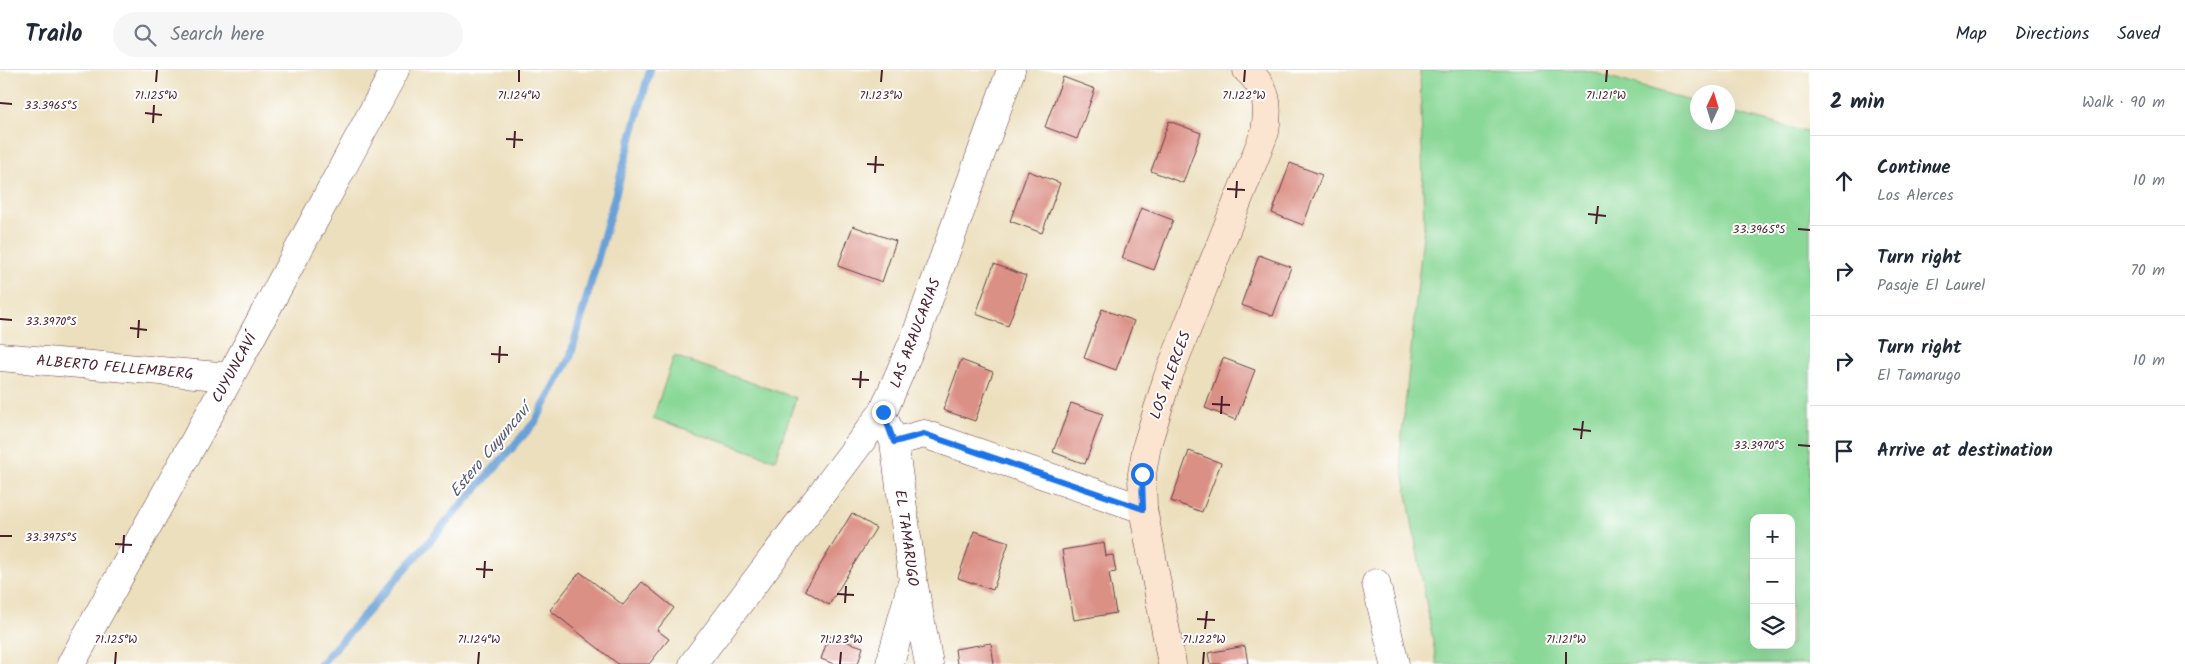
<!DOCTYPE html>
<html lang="en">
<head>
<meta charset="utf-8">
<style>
  :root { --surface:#fff; --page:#f6f6f7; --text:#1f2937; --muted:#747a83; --line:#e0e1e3 }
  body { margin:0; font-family:Kalam,sans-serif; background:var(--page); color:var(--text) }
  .controls { position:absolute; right:15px; bottom:15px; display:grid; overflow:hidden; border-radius:10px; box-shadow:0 5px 20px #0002 }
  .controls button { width:45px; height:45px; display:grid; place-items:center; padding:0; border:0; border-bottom:1px solid var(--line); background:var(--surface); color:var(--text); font:25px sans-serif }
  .compass { position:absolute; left:1690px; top:15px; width:45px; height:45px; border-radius:50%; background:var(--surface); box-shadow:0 5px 20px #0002; rotate:4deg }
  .stop { position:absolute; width:15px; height:15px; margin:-11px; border:4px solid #1a73e8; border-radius:50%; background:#fff }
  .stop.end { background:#1a73e8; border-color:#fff; box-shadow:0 1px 5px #0008 }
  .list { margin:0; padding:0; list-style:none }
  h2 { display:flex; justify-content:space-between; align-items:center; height:65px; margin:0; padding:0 20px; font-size:21px }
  h2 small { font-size:16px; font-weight:400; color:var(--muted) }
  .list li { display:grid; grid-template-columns:32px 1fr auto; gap:15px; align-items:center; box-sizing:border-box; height:90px; padding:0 20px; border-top:1px solid var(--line) }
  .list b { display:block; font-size:19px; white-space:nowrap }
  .list p { margin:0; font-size:16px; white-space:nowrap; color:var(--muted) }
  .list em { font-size:16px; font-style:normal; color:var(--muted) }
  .icon { flex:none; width:28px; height:28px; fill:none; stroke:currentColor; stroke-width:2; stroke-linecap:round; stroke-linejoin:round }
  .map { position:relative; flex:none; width:1810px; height:594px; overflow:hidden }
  header { display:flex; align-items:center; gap:30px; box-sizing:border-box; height:70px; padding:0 25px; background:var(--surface); border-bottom:1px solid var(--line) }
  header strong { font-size:24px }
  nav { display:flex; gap:28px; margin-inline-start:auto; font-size:18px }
  .search { width:350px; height:45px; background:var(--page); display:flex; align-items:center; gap:12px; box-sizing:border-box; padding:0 18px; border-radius:28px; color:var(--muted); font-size:19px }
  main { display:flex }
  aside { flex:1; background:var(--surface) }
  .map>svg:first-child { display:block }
  .green { fill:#8ad897; stroke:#6a7c61; fill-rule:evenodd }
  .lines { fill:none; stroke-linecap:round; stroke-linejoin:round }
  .stream { stroke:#69a1d7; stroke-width:8 }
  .building { fill:#db9086 }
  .street-casing { stroke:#623c41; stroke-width:29 }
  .secondary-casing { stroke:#623c41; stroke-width:29 }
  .street { stroke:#fff; stroke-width:28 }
  .secondary { stroke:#fce5d0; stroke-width:28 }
  .route { stroke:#1a73e8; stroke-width:6 }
  .ticks { fill:none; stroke:#4a1f2b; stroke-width:2 }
  .labels { text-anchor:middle; stroke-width:4; stroke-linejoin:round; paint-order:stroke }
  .street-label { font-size:15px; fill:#4a1f2b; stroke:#fff }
  .water-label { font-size:16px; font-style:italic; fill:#585a78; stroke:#fff }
  .ticks-label { font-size:12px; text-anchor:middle; fill:#4a1f2b; stroke:#fff; stroke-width:4; stroke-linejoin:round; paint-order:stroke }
</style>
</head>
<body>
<header>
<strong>Trailo</strong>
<div class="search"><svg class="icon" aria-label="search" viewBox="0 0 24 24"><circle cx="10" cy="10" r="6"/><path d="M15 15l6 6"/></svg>Search here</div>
<nav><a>Map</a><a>Directions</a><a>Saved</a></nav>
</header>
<main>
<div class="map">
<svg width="1810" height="594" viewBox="0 0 1810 594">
  <rect width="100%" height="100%" fill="#fff"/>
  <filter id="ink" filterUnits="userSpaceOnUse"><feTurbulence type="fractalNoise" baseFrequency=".02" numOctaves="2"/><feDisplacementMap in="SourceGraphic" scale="10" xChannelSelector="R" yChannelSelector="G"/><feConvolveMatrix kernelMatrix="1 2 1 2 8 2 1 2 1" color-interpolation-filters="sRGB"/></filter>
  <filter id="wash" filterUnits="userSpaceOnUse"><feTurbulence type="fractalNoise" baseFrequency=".0096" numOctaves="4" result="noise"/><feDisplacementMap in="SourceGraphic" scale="20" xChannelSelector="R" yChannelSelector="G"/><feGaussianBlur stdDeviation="1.12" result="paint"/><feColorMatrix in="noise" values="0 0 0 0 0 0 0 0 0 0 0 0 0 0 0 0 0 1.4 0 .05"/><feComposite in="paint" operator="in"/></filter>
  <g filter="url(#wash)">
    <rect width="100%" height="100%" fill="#ecdfbd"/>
    <!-- green -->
    <path class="green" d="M 1420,0 L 1586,0 L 1697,33 L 1698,52 L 1728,52 L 1728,41 L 1810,63 L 1810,594 L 1437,594 L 1400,384 L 1424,155 ZM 1754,448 L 1791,448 L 1791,575 L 1754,575 Z
      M 674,286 L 796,328 L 775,390 L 653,348 Z"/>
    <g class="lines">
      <!-- stream -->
      <path class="stream" d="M 321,594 L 535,352 L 570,288 L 650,0"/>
    </g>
    <g id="blocks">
      <!-- building -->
      <path class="building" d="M 1063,7 L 1095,19 L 1077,69 L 1045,57 Z
        M 1169,51 L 1201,63 L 1183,113 L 1151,101 Z
        M 1290,93 L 1322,105 L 1303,155 L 1272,143 Z
        M 1028,101 L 1060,113 L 1042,163 L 1010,151 Z
        M 1141,138 L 1173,150 L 1154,200 L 1122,188 Z
        M 853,156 L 896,171 L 882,212 L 838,196 Z
        M 1259,185 L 1291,197 L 1273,246 L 1241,235 Z
        M 994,194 L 1026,206 L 1008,256 L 976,244 Z
        M 1102,239 L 1134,251 L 1116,300 L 1084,288 Z
        M 1223,288 L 1255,300 L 1236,350 L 1205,338 Z
        M 961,290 L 993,302 L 975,351 L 943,340 Z
        M 1071,333 L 1103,344 L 1085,394 L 1053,382 Z
        M 1189,381 L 1221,393 L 1202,442 L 1171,431 Z
        M 852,443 L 876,458 L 829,535 L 805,520 Z
        M 974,461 L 1009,472 L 993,520 L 958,508 Z
        M 1104,473 L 1106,486 L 1113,485 L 1116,502 L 1109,503 L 1116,543 L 1074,550 L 1062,480 Z
        M 580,502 L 623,535 L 642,512 L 674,538 L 657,560 L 669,569 L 649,594 L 618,594 L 550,540 Z
        M 829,566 L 863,577 L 858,594 L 834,594 L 821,589 Z
        M 991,573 L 994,594 L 957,594 L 955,579 Z
        M 1245,576 L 1248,594 L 1210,594 L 1208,583 Z"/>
    </g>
  </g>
  <g filter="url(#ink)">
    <use href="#blocks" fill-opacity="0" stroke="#623c41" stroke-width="1"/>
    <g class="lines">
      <defs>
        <path id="street" d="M 0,287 L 230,307
          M 887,355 L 894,372 L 913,511 L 929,594
          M 894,372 L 924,364 L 1143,439
          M 1376,513 L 1395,594
          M 71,594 L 230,307 L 395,0
          M 693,594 L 883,342 L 916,265 L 1011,0
          M 890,594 L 911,516"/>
        <path id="secondary" d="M 1172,594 L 1143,439 L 1142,404 L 1147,375 L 1167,309 L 1265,62 C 1269,35 1268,19 1247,0"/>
      </defs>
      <!-- street casing -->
      <use href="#street" class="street-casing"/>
      <!-- secondary casing -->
      <use href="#secondary" class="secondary-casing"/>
      <!-- street -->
      <use href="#street" class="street"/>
      <!-- secondary -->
      <use href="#secondary" class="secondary"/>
    </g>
  </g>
  <g class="lines" filter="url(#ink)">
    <!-- route -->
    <path class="route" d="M 883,342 L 894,372 L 924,364 L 1143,439 L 1142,404"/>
  </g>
  <!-- ticks -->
  <path class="ticks" d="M 156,12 L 157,0M 519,12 L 519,0M 881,12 L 882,0M 1244,12 L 1245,0M 1606,12 L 1607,0M 0,33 L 12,34M 145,43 L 162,45M 153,53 L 154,35M 506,69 L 523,70M 514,78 L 515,61M 867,94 L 884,95M 875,103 L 876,86M 1227,119 L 1245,120M 1236,128 L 1237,111M 1588,144 L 1606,146M 1596,154 L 1598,136M 1798,159 L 1810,160M 0,249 L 12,250M 130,258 L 147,260M 138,268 L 139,250M 491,284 L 508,285M 499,293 L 500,276M 852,309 L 869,310M 860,318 L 861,301M 1212,334 L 1230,335M 1221,344 L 1222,326M 1573,359 L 1591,361M 1581,369 L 1583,351M 1798,375 L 1810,376M 0,466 L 12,466M 115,474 L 132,475M 123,483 L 124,465M 476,499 L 493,500M 484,508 L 485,491M 837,524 L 854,525M 845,533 L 846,516M 1197,549 L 1215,550M 1205,559 L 1207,541M 115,594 L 116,582M 478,594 L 479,582M 840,594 L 841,582M 1203,594 L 1204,582M 1566,594 L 1566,582"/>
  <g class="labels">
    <!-- street labels -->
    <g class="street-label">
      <text transform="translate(915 263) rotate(-69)" y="5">LAS ARAUCARIAS</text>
      <text transform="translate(115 297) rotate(5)" y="5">ALBERTO FELLEMBERG</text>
      <text transform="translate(234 298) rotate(-61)" y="5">CUYUNCAVÍ</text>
      <text transform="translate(1170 305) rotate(-70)" y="5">LOS ALERCES</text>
      <text transform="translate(907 468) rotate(82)" y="5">EL TAMARUGO</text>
    </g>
    <!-- water labels -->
    <g class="water-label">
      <text transform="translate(489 380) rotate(-50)" y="6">Estero Cuyuncaví</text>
    </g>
  </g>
  <g class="ticks-label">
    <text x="156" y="29">71.125°W</text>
    <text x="519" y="29">71.124°W</text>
    <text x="881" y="29">71.123°W</text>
    <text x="1244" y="29">71.122°W</text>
    <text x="1606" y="29">71.121°W</text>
    <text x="51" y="39">33.3965°S</text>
    <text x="1759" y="163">33.3965°S</text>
    <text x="51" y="255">33.3970°S</text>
    <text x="1759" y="379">33.3970°S</text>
    <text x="51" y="471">33.3975°S</text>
    <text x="116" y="573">71.125°W</text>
    <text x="479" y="573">71.124°W</text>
    <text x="841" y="573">71.123°W</text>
    <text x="1204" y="573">71.122°W</text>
    <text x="1566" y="573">71.121°W</text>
  </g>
</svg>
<div class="controls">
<button>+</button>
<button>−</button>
<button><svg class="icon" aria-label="layers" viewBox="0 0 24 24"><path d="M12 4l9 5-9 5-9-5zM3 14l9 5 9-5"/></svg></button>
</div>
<svg class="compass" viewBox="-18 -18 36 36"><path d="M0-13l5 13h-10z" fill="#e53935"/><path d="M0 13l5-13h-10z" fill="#747a83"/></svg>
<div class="stop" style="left:1142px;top:404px"></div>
<div class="stop end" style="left:883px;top:342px"></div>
</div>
<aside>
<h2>2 min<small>Walk · 90 m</small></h2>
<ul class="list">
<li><svg class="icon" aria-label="ahead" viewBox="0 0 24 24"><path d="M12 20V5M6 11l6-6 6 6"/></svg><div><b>Continue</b><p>Los Alerces</p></div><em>10 m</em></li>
<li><svg class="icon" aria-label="right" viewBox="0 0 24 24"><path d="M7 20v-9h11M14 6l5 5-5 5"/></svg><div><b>Turn right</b><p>Pasaje El Laurel</p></div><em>70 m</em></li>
<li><svg class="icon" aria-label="right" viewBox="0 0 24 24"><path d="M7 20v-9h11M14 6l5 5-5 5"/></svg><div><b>Turn right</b><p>El Tamarugo</p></div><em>10 m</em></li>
<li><svg class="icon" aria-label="arrive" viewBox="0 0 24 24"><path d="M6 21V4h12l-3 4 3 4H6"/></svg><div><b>Arrive at destination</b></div></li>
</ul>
</aside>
</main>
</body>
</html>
